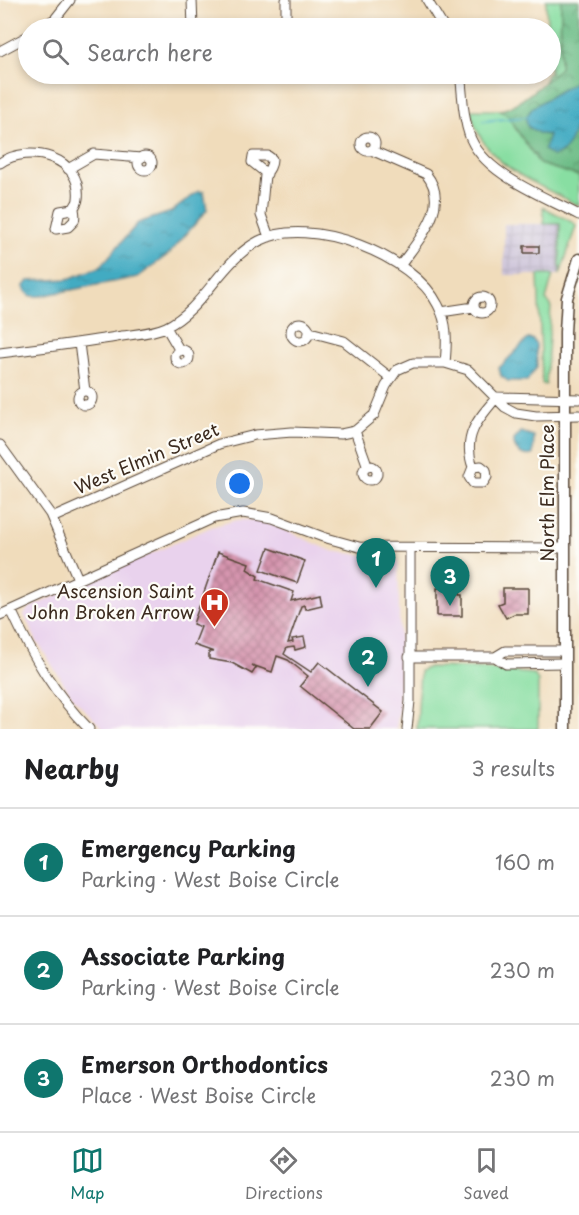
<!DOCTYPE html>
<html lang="en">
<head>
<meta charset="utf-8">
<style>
  :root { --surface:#fff; --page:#f2f2f2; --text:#202124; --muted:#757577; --line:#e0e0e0; --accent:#0f766e }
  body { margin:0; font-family:"Playpen Sans",sans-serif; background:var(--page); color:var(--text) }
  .you { position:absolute; left:240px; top:484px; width:21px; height:21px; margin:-15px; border:4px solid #fff; border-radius:50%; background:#1a73e8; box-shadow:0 0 0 9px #1a73e833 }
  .badge { display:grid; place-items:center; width:39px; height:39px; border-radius:50%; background:var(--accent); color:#fff; font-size:20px; font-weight:700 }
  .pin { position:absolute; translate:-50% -50px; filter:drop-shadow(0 2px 3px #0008) }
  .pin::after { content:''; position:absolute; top:32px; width:21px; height:18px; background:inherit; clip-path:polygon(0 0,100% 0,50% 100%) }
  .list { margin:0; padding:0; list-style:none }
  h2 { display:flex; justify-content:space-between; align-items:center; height:78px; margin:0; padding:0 24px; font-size:26px }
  h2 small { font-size:20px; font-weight:400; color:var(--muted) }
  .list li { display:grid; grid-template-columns:39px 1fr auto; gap:18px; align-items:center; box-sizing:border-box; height:108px; padding:0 24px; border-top:2px solid var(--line) }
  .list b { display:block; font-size:22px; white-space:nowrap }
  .list p { margin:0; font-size:20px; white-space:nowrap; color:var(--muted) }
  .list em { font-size:20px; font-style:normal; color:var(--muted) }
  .icon { flex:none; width:33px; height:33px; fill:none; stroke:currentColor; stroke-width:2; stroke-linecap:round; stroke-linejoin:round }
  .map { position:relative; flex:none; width:579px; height:729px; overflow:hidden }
  .search { position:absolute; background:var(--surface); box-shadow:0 3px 9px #0003; left:18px; right:18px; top:18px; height:66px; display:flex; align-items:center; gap:15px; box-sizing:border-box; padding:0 21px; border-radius:33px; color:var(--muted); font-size:22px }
  .sheet { height:402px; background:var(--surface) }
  nav { display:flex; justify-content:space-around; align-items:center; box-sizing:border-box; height:84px; border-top:2px solid var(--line); background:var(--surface); font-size:16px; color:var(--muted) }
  nav a { display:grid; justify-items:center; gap:3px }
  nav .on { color:var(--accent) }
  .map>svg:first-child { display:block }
  .built { fill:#e9d2ed }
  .industrial { fill:url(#industrial-grid) }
  .grass { fill:#88dea2; stroke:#628460; stroke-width:1.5 }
  .forest { fill:url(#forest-crowns); stroke:#547453; stroke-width:1.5 }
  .water { fill:url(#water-ripples); stroke:#3f6a70; stroke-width:1.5 }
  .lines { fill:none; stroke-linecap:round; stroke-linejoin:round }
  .stream { stroke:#43abc2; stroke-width:2 }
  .building { fill:url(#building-cross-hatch) }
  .minor-casing { stroke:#564536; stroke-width:11 }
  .major-casing { stroke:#564536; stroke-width:13 }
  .minor { stroke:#fff; stroke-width:9 }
  .major { stroke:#fff; stroke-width:10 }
  .labels { text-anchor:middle; stroke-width:4.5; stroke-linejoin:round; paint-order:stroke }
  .street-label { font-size:18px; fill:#3b2a1e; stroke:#fdfcf7 }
  .poi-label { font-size:18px; fill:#3b2a1e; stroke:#fdfcf7; text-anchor:end }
</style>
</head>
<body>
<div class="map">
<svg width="579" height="729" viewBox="0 0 579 729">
  <defs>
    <pattern id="industrial-grid" width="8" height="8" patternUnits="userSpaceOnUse" patternTransform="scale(1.5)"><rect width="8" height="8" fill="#c9bfd7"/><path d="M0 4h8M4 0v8" fill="none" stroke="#aea4b8"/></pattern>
    <pattern id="forest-crowns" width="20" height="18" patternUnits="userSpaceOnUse" patternTransform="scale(1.5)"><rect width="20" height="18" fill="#6ebd88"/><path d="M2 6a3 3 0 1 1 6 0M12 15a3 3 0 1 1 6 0" fill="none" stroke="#5c9a6f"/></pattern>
    <pattern id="water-ripples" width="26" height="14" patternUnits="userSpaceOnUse" patternTransform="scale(1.5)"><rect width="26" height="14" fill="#43abc2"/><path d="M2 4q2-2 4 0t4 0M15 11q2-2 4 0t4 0" fill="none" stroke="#398b9d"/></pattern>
    <pattern id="building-cross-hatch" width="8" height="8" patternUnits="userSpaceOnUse" patternTransform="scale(1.5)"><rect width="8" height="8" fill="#d594ae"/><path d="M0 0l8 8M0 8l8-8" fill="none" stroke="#ae798d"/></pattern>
  </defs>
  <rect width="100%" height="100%" fill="#fdfcf7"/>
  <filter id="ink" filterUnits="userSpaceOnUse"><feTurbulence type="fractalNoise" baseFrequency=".0167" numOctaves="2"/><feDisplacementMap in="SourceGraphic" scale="12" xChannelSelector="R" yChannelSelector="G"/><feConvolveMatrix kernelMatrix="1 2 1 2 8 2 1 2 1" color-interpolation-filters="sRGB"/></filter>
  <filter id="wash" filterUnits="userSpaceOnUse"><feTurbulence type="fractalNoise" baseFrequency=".008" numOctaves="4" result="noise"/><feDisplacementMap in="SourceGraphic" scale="24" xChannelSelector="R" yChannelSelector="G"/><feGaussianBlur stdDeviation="1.35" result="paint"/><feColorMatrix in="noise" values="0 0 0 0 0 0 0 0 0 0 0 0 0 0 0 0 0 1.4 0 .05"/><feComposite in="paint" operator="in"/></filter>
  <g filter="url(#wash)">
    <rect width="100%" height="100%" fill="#f0dcbb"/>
    <!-- built -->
    <path class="built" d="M 237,520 L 258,520 L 276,526 L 332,551 L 398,560 L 400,649 L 399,712 L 396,729 L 104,729 L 74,699 L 37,642 L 24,615 L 29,608 L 211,527 Z"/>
    <!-- industrial -->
    <path class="industrial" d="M 504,224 L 560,224 L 560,275 L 504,275 Z"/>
    <!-- grass -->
    <path class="grass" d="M 546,0 L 561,0 L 560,68 L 541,87 L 548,74 L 550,74 L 550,28 L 547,28 Z
      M 471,110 L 499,110 L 510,116 C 511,127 533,149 539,164 L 579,176 L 579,206 C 535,182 480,165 471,110 Z
      M 543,207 L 574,223 L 576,226 L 560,275 L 560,224 L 544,224 Z
      M 538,275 L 553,275 L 546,300 L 551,305 L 546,385 L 542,384 Z
      M 429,667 L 478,668 L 534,674 L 538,681 L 538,729 L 417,729 L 420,671 Z"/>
    <!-- forest -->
    <path class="forest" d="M 561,0 L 579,0 L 579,176 L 539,164 C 533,151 510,124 509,116 L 499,110 C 515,110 547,80 560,68 Z"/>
    <!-- water -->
    <path class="water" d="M 579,79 C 579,101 579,153 552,156 L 544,150 L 549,135 L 540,134 L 527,126 L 526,117 L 533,107 Z
      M 199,191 L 204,192 L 207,210 L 170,253 L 138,277 L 40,296 C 31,297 27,296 23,287 L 28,281 L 68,279 L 100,267 L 138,223 L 171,212 Z
      M 528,339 L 532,339 L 536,344 L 537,367 L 527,381 L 508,381 L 501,376 L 499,368 Z
      M 521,432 L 534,436 L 533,455 C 522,457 513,451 514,440 Z"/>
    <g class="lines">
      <!-- stream -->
      <path class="stream" d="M 483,121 L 526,117"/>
    </g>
    <g id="blocks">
      <!-- building -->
      <path class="building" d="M 524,246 L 539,246 L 539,253 L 524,253 Z
        M 269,548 L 305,561 L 297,583 L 261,570 Z
        M 218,552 L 249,563 L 247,569 L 258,576 L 257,579 L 294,592 L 291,601 L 320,594 L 322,605 L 305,609 L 304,605 L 301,606 L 288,643 L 293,642 L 292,639 L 304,637 L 306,647 L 295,650 L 294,647 L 287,648 L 284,654 L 311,672 L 319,662 L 383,712 L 370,729 L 354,729 L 300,686 L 308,676 L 288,660 L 277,656 L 272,672 L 252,665 L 256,668 L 252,674 L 232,663 L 209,659 L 209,652 L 214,652 L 194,645 L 201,627 L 193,624 Z
        M 437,588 L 459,588 L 459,595 L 462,595 L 462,616 L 437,616 Z
        M 503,588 L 528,588 L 528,614 L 514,614 L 506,618 L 498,604 L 503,602 Z"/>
    </g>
  </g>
  <g filter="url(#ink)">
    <use href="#blocks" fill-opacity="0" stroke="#564536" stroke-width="1.5"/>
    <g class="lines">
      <defs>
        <path id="minor" d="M 192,0 L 193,28
          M 286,0 L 286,28
          M 427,0 L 444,28
          M 55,19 L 64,28
          M 40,28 L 55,19 L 70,0
          M 0,51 L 28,36
          M 460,74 C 463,93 462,114 469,134 C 482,174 544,196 579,215
          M361 144a7 7 0 1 1 14 0a7 7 0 1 1-14 0Z
          M 371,150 L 426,174 C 452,206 418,240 400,266
          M138 163a7 7 0 1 1 14 0a7 7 0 1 1-14 0Z
          M 0,163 C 29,143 83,157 78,199 C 78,203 75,205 74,208 C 74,211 76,216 74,221 L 68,227 L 56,229 L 60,211 L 73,209
          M 68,169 L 94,154 L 141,158
          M 267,174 L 252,162 L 253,156 L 268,156 L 272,159 C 272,166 269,170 265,175 L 261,215 L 269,237
          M474 305a8 8 0 1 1 16 0a8 8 0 1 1-16 0Z
          M 441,312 L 474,307
          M291 332a9 9 0 1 1 18 0a9 9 0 1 1-18 0Z
          M 166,327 L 180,351
          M 310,332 L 344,341 L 391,378
          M 79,343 L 85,391
          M175 357a7 7 0 1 1 14 0a7 7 0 1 1-14 0Z
          M 0,353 C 41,348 81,343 122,336 C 136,334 153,333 166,327 C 205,308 220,261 259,241 C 309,214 414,256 438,305 C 448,323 447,343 445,363
          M78 398a7 7 0 1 1 14 0a7 7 0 1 1-14 0Z
          M 497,397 L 579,399
          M 355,431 L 368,467
          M 0,445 L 50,514 L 78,579
          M363 473a7 7 0 1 1 14 0a7 7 0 1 1-14 0Z
          M 473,467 L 481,466 L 486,470 L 487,477 L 483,483 L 473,483 L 469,477 L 473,467 C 462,437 477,420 497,397
          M 52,518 L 219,444 L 255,435 L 292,432 L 341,434 L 355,431 L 374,415 L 386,386 L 397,370 L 413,363 L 445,363 L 468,370 L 505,407 L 516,413 L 536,416 L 579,415
          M 11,610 C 32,655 54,694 89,729
          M 0,615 L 214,518 L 243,513 L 272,518 L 323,537 L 359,547 L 565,548
          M 409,657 L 495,657 L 505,651 L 565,651
          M 495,657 L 506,664 L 565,663
          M 407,729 L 410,701 L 410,548"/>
        <path id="major" d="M 565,729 L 565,332 L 567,298 L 579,259"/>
      </defs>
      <!-- minor casing -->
      <use href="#minor" class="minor-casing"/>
      <!-- major casing -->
      <use href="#major" class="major-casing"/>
      <!-- minor -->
      <use href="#minor" class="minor"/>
      <!-- major -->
      <use href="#major" class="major"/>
    </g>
  </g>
  <!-- icons -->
  <defs>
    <symbol id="hospital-pin" viewBox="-11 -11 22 30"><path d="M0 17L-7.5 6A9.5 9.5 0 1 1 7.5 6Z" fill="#c8321e" stroke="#fdfcf7"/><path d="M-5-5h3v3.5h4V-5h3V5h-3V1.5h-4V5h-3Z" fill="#fff"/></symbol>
  </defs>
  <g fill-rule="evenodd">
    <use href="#hospital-pin" x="198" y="586" width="33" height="45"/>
  </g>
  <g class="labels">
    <!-- street labels -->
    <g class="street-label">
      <text transform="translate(147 459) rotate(-23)" y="6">West Elmin Street</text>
      <text transform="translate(548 493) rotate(-90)" y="6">North Elm Place</text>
    </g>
    <!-- poi labels -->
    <g class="poi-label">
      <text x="194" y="598">Ascension Saint<tspan x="194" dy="21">John Broken Arrow</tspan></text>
    </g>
  </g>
</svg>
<div class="you"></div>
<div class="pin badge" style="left:376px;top:588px">1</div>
<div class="pin badge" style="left:368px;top:687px">2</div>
<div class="pin badge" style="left:450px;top:606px">3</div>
<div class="search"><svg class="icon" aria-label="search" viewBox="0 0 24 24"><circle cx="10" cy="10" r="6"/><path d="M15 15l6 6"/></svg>Search here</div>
</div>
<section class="sheet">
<h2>Nearby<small>3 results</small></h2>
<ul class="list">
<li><span class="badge">1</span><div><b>Emergency Parking</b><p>Parking · West Boise Circle</p></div><em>160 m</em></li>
<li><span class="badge">2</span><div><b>Associate Parking</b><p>Parking · West Boise Circle</p></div><em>230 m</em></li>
<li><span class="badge">3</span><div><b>Emerson Orthodontics</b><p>Place · West Boise Circle</p></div><em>230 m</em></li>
</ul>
</section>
<nav>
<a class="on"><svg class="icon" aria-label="map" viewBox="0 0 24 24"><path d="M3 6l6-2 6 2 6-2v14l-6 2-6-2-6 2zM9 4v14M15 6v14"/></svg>Map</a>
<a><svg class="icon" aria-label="directions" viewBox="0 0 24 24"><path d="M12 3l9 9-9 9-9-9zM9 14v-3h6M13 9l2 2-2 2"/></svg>Directions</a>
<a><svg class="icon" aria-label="saved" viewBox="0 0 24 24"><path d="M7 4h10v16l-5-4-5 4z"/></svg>Saved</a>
</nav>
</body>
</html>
